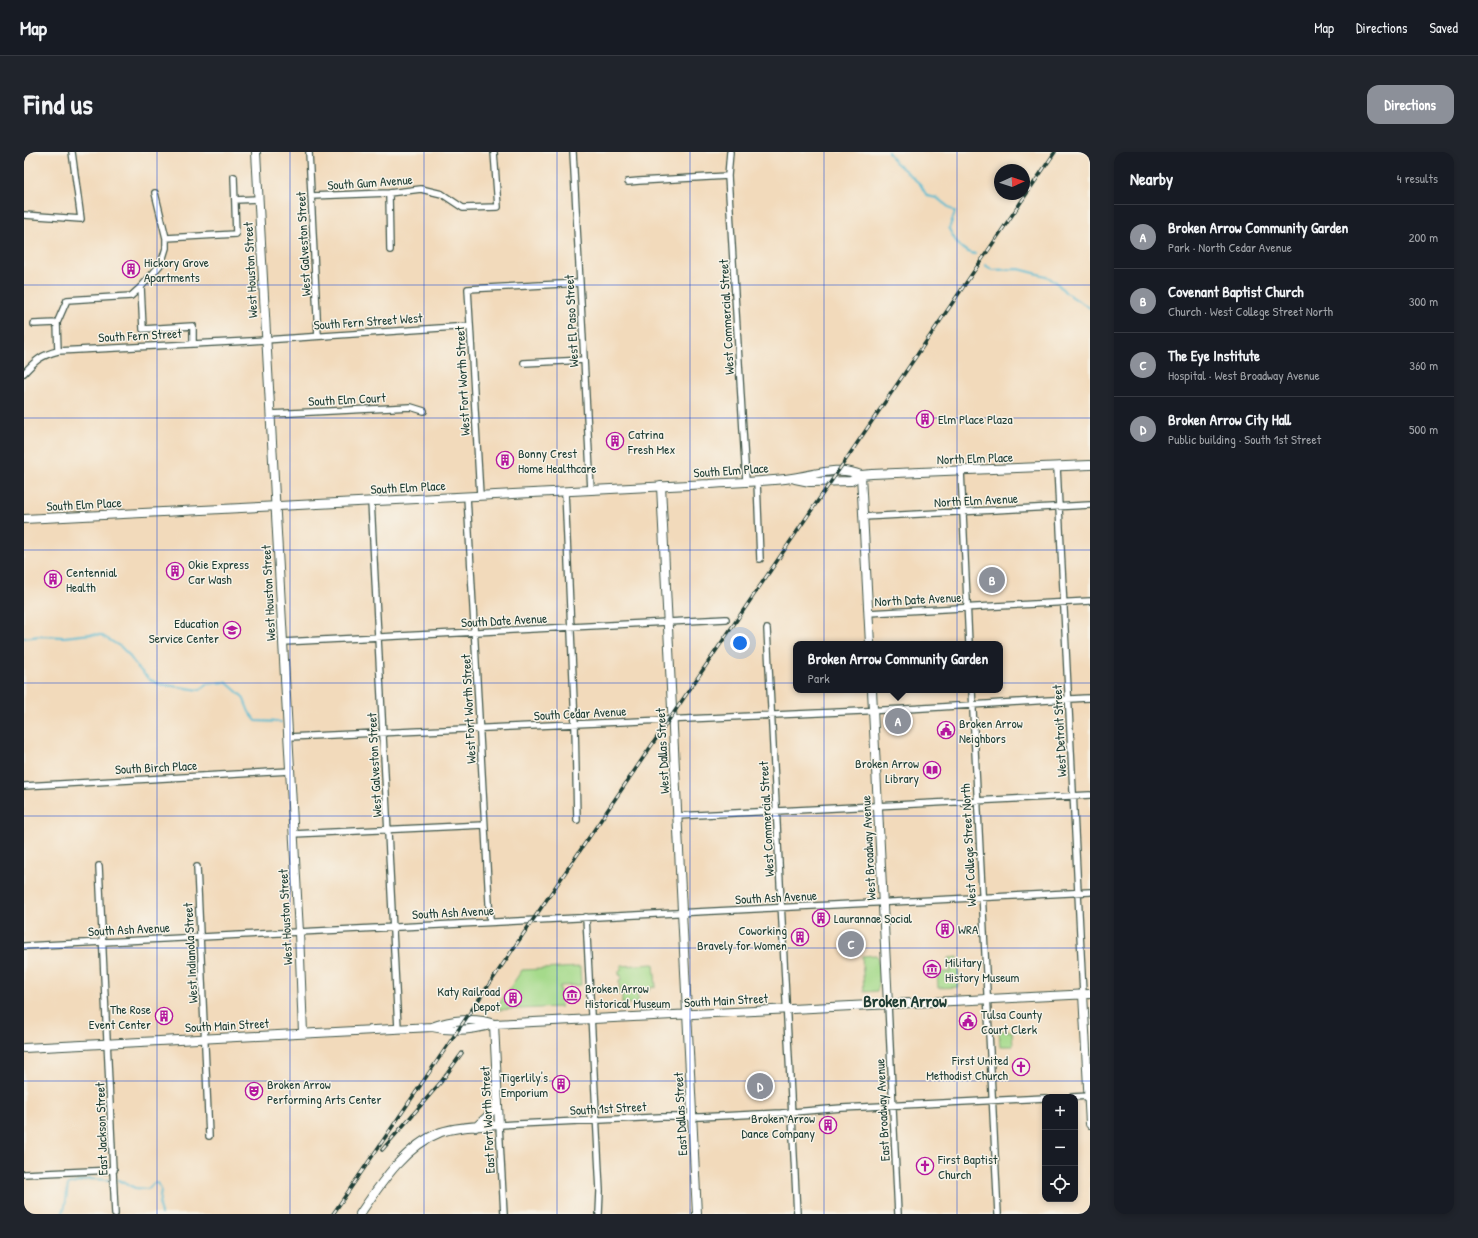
<!DOCTYPE html>
<html lang="en">
<head>
<meta charset="utf-8">
<style>
  :root { --surface:#171b24; --page:#20242c; --text:#f1f3f6; --muted:#9ea1a6; --line:#363941; --accent:#8c9099 }
  body { margin:0; font-family:"Patrick Hand",sans-serif; background:var(--page); color:var(--text) }
  .controls { position:absolute; right:12px; bottom:12px; display:grid; overflow:hidden; border-radius:8px; box-shadow:0 2px 6px #0003 }
  .controls button { width:36px; height:36px; display:grid; place-items:center; padding:0; border:0; border-bottom:1px solid var(--line); background:var(--surface); color:var(--text); font:20px sans-serif }
  .compass { position:absolute; left:970px; top:12px; width:36px; height:36px; border-radius:50%; background:var(--surface); box-shadow:0 2px 6px #0003; rotate:87deg }
  .you { position:absolute; left:716px; top:491px; width:14px; height:14px; margin:-10px; border:3px solid #fff; border-radius:50%; background:#1a73e8; box-shadow:0 0 0 6px #1a73e833 }
  .badge { display:grid; place-items:center; width:26px; height:26px; border-radius:50%; background:var(--accent); color:#fff; font-size:13px; font-weight:700 }
  .pin { position:absolute; translate:-50% -50%; border:2px solid #fff; box-shadow:0 1px 4px #0006 }
  .popup { position:absolute; left:769px; top:489px; width:210px; height:52px; box-sizing:border-box; display:grid; place-content:center; border-radius:8px; background:var(--surface); filter:drop-shadow(0 1px 3px #0005); font-size:13px; white-space:nowrap; color:var(--muted) }
  .popup b { font-size:15px; color:var(--text) }
  .popup::after { content:''; position:absolute; left:50%; top:100%; margin-left:-8px; border:8px solid transparent; border-top-color:var(--surface) }
  .list { margin:0; padding:0; list-style:none }
  h2 { display:flex; justify-content:space-between; align-items:center; height:52px; margin:0; padding:0 16px; font-size:17px }
  h2 small { font-size:13px; font-weight:400; color:var(--muted) }
  .list li { display:grid; grid-template-columns:26px 1fr auto; gap:12px; align-items:center; box-sizing:border-box; height:64px; padding:0 16px; border-top:1px solid var(--line) }
  .list b { display:block; font-size:15px; white-space:nowrap }
  .list p { margin:0; font-size:13px; white-space:nowrap; color:var(--muted) }
  .list em { font-size:13px; font-style:normal; color:var(--muted) }
  .icon { flex:none; width:22px; height:22px; fill:none; stroke:currentColor; stroke-width:2; stroke-linecap:round; stroke-linejoin:round }
  .map { position:relative; flex:none; width:1066px; height:1062px; overflow:hidden; border-radius:12px }
  header { display:flex; align-items:center; gap:24px; box-sizing:border-box; height:56px; padding:0 20px; background:var(--surface); border-bottom:1px solid var(--line) }
  header strong { font-size:19px }
  nav { display:flex; gap:22px; margin-inline-start:auto; font-size:14px }
  .intro { display:flex; align-items:center; justify-content:space-between; box-sizing:border-box; height:96px; padding:0 24px }
  h1 { margin:0; font-size:28px }
  .button { padding:10px 18px; border-radius:12px; background:var(--accent); color:#fff; font-size:14px; font-weight:700 }
  main { display:flex; gap:24px; padding:0 24px }
  aside { flex:1; background:var(--surface); border-radius:12px; box-shadow:0 2px 6px #0003 }
  .map>svg:first-child { display:block }
  .green { fill:#a5da8b; stroke:#628c60 }
  .lines { fill:none; stroke-linecap:round; stroke-linejoin:round }
  .stream { stroke:#53b9d1; stroke-width:2 }
  .street-casing { stroke:#3f5548; stroke-width:8 }
  .secondary-casing { stroke:#3f5548; stroke-width:10 }
  .primary-casing { stroke:#3f5548; stroke-width:10 }
  .street { stroke:#fff; stroke-width:5.5 }
  .secondary { stroke:#fff; stroke-width:8 }
  .primary { stroke:#fff; stroke-width:8 }
  .rail-casing { stroke:#1f3d34; stroke-width:3.5 }
  .rail { stroke:#f7f3e8; stroke-width:2; stroke-dasharray:6; stroke-linecap:butt }
  .grid { fill:none; stroke:#1d4ed8; stroke-width:1; stroke-opacity:0.55 }
  .labels { text-anchor:middle; stroke-width:3; stroke-linejoin:round; paint-order:stroke }
  .street-label { font-size:13px; fill:#1f3d34; stroke:#f7f3e8 }
  .poi-label { font-size:13px; fill:#1f3d34; stroke:#f7f3e8; text-anchor:start }
  .district-label { font-size:17px; font-weight:bold; fill:#1f3d34; stroke:#f7f3e8 }
</style>
</head>
<body>
<header>
<strong>Map</strong>
<nav><a>Map</a><a>Directions</a><a>Saved</a></nav>
</header>
<div class="intro"><h1>Find us</h1><a class="button">Directions</a></div>
<main>
<div class="map">
<svg width="1066" height="1062" viewBox="0 0 1066 1062">
  <rect width="100%" height="100%" fill="#f7f3e8"/>
  <filter id="ink" filterUnits="userSpaceOnUse"><feTurbulence type="fractalNoise" baseFrequency=".025" numOctaves="2"/><feDisplacementMap in="SourceGraphic" scale="8" xChannelSelector="R" yChannelSelector="G"/><feConvolveMatrix kernelMatrix="1 2 1 2 8 2 1 2 1" color-interpolation-filters="sRGB"/></filter>
  <filter id="wash" filterUnits="userSpaceOnUse"><feTurbulence type="fractalNoise" baseFrequency=".012" numOctaves="4" result="noise"/><feDisplacementMap in="SourceGraphic" scale="16" xChannelSelector="R" yChannelSelector="G"/><feGaussianBlur stdDeviation="0.9" result="paint"/><feColorMatrix in="noise" values="0 0 0 0 0 0 0 0 0 0 0 0 0 0 0 0 0 1.4 0 .05"/><feComposite in="paint" operator="in"/></filter>
  <g filter="url(#wash)">
    <rect width="100%" height="100%" fill="#f2dabb"/>
    <!-- green -->
    <path class="green" d="M 885,563 L 886,571 L 882,576 L 864,577 L 863,567 L 867,564 Z
      M 852,803 L 854,805 L 855,834 L 853,839 L 840,840 L 838,804 Z
      M 934,805 L 935,835 L 914,836 L 913,820 L 927,820 L 924,806 Z
      M 630,812 L 632,835 L 626,836 L 625,839 L 613,840 L 615,851 L 598,852 L 598,843 L 596,843 L 595,829 L 597,828 L 597,823 L 595,823 L 595,819 L 597,818 L 597,814 Z
      M 556,815 L 557,833 L 536,834 L 537,855 L 471,858 L 498,818 Z
      M 975,879 L 988,879 L 989,894 L 976,894 Z"/>
    <g class="lines">
      <!-- stream -->
      <path class="stream" d="M 864,0 L 869,8 L 896,32 L 903,44 L 913,46 L 931,60 L 925,77 C 932,90 936,99 951,102
        M 961,113 L 969,118 L 995,117 L 1022,124 L 1031,129 L 1042,141 L 1066,156
        M 0,486 L 16,484 L 40,485 L 67,482 L 77,483 L 97,495 L 104,502 L 114,516 L 125,527 L 135,532 L 176,538 L 183,532 L 202,530 L 219,545 L 225,560 L 232,569 L 257,570
        M 94,1028 L 111,1036 L 124,1037 L 130,1031 L 133,1031 L 137,1037 L 135,1055 L 137,1062
        M 38,1062 C 43,1053 42,1042 44,1033 L 65,1027 L 85,1028"/>
    </g>
  </g>
  <g filter="url(#ink)">
    <g class="lines">
      <defs>
        <path id="street" d="M 285,0 L 294,184
          M 549,0 L 567,338
          M 706,0 L 704,24 L 722,329
          M 604,30 L 615,29 L 704,24
          M 131,41 L 142,86 L 212,82 L 210,25
          M 365,41 L 366,98
          M 287,44 L 365,41 L 397,37 L 418,42 L 439,56 L 474,55 L 470,0
          M 211,48 L 235,47
          M 0,63 L 57,67 L 48,0
          M 117,135 L 119,177 L 169,174 L 169,192
          M 10,172 L 33,171
          M 34,199 L 33,171 L 43,148 L 107,144 L 117,135 L 137,112 L 142,96 L 142,86
          M 500,211 L 560,208
          M 0,221 C 11,209 17,203 34,199 L 226,189 L 446,174
          M 247,262 L 387,255 L 400,259
          M 1033,315 L 1059,842
          M 937,318 L 945,492
          M 733,329 L 736,407
          M 541,339 L 551,573 L 553,668
          M 456,343 L 444,137 L 556,131
          M 443,344 L 466,769
          M 347,349 L 374,876
          M 839,365 L 1066,353
          M 844,461 L 1066,449
          M 743,477 L 773,1062
          M 259,490 L 702,467
          M 948,538 L 974,1062
          M 264,585 C 463,577 662,566 861,558 C 929,555 998,549 1066,546
          M 0,634 L 266,619
          M 653,664 L 1066,643
          M 269,682 L 460,673
          M 75,714 L 91,1062
          M 173,715 L 185,984
          M 562,765 L 576,1039 L 575,1062
          M 0,794 L 1066,740
          M 864,852 L 874,1062
          M 1048,945 L 1066,944
          M 0,1022 L 90,1018
          M 480,1062 L 475,973 L 637,965 L 676,965 L 757,961 L 818,956 L 1021,946"/>
        <path id="secondary" d="M 232,0 L 275,780 L 279,881
          M 837,323 L 846,492
          M 637,334 L 673,1062
          M 848,538 L 864,852
          M 1059,842 L 1066,972
          M 408,875 C 429,880 450,878 470,872 L 1066,842
          M 0,896 L 408,875 C 427,868 451,865 470,872
          M 452,975 L 465,963 L 473,950
          M 336,1062 C 357,1031 381,994 417,980 C 435,974 457,974 475,973 L 470,872"/>
        <path id="primary" d="M 771,327 L 786,330 L 827,329 L 837,323 L 848,322 L 1066,313
          M 0,367 L 685,332 C 712,330 741,330 768,326 C 791,323 814,313 837,323"/>
      </defs>
      <!-- street casing -->
      <use href="#street" class="street-casing"/>
      <!-- secondary casing -->
      <use href="#secondary" class="secondary-casing"/>
      <!-- primary casing -->
      <use href="#primary" class="primary-casing"/>
      <!-- street -->
      <use href="#street" class="street"/>
      <!-- secondary -->
      <use href="#secondary" class="secondary"/>
      <!-- primary -->
      <use href="#primary" class="primary"/>
      <defs>
        <path id="rail" d="M 358,998 L 417,930 L 438,901
          M 309,1062 L 1031,0"/>
      </defs>
      <!-- rail casing -->
      <use href="#rail" class="rail-casing"/>
      <!-- rail -->
      <use href="#rail" class="rail"/>
    </g>
  </g>
  <!-- grid -->
  <path class="grid" d="M 133,0 L 133,1062M 266,0 L 266,1062M 400,0 L 400,1062M 533,0 L 533,1062M 666,0 L 666,1062M 800,0 L 800,1062M 933,0 L 933,1062M 0,133 L 1066,133M 0,266 L 1066,266M 0,398 L 1066,398M 0,531 L 1066,531M 0,664 L 1066,664M 0,796 L 1066,796M 0,929 L 1066,929"/>
  <!-- icons -->
  <defs>
    <symbol id="building-ring" viewBox="-11 -11 22 22"><circle r="9.5" fill="#f7f3e8" stroke="#b5179e" stroke-width="1.5"/><path d="M-4-6H4V6H1V3H-1V6H-4ZM-2.5-4.3h1.7v1.8h-1.7ZM.8-4.3h1.7v1.8H.8ZM-2.5-1h1.7V.8h-1.7ZM.8-1h1.7V.8H.8Z" fill="#b5179e"/></symbol>
    <symbol id="school-ring" viewBox="-11 -11 22 22"><circle r="9.5" fill="#f7f3e8" stroke="#b5179e" stroke-width="1.5"/><path d="M0-5L7-2L0 1L-7-2ZM-4 1L0 2.5L4 1V4Q0 6-4 4Z" fill="#b5179e"/></symbol>
    <symbol id="civic-ring" viewBox="-11 -11 22 22"><circle r="9.5" fill="#f7f3e8" stroke="#b5179e" stroke-width="1.5"/><path d="M-.6-6.5H3V-4.5H.6V-3L4-1V1h2V6H-6V1h2V-1L-.6-3ZM-1.2 2.5V6h2.4V2.5Z" fill="#b5179e"/></symbol>
    <symbol id="library-ring" viewBox="-11 -11 22 22"><circle r="9.5" fill="#f7f3e8" stroke="#b5179e" stroke-width="1.5"/><path d="M-6-4Q-3-5.5-.7-3.5V5Q-3 3-6 4ZM6-4Q3-5.5 .7-3.5V5Q3 3 6 4Z" fill="#b5179e"/></symbol>
    <symbol id="museum-ring" viewBox="-11 -11 22 22"><circle r="9.5" fill="#f7f3e8" stroke="#b5179e" stroke-width="1.5"/><path d="M0-6L6-3V-2H-6V-3ZM-5-1h2V3h-2ZM-1-1h2V3h-2ZM3-1h2V3H3ZM-6 4H6V6H-6Z" fill="#b5179e"/></symbol>
    <symbol id="church-ring" viewBox="-11 -11 22 22"><circle r="9.5" fill="#f7f3e8" stroke="#b5179e" stroke-width="1.5"/><path d="M-1.2-6h2.4v3.5h3.3v2.4h-3.3V6h-2.4V-.1h-3.3v-2.4h3.3Z" fill="#b5179e"/></symbol>
    <symbol id="theatre-ring" viewBox="-11 -11 22 22"><circle r="9.5" fill="#f7f3e8" stroke="#b5179e" stroke-width="1.5"/><path d="M-5-5.5Q0-4 5-5.5V0Q5 5 0 6Q-5 5-5 0ZM-3.3-2.5H-1v1.5H-3.3ZM1-2.5H3.3v1.5H1ZM-2.8 1Q0 5.5 2.8 1Z" fill="#b5179e"/></symbol>
  </defs>
  <g fill-rule="evenodd">
    <use href="#building-ring" x="97" y="107" width="20" height="20"/>
    <use href="#building-ring" x="891" y="257" width="20" height="20"/>
    <use href="#building-ring" x="581" y="279" width="20" height="20"/>
    <use href="#building-ring" x="471" y="298" width="20" height="20"/>
    <use href="#building-ring" x="141" y="409" width="20" height="20"/>
    <use href="#building-ring" x="19" y="417" width="20" height="20"/>
    <use href="#school-ring" x="198" y="468" width="20" height="20"/>
    <use href="#civic-ring" x="912" y="568" width="20" height="20"/>
    <use href="#library-ring" x="898" y="608" width="20" height="20"/>
    <use href="#building-ring" x="787" y="756" width="20" height="20"/>
    <use href="#building-ring" x="911" y="767" width="20" height="20"/>
    <use href="#building-ring" x="766" y="775" width="20" height="20"/>
    <use href="#museum-ring" x="898" y="807" width="20" height="20"/>
    <use href="#museum-ring" x="538" y="833" width="20" height="20"/>
    <use href="#building-ring" x="479" y="836" width="20" height="20"/>
    <use href="#building-ring" x="130" y="854" width="20" height="20"/>
    <use href="#civic-ring" x="934" y="859" width="20" height="20"/>
    <use href="#church-ring" x="987" y="905" width="20" height="20"/>
    <use href="#building-ring" x="527" y="922" width="20" height="20"/>
    <use href="#theatre-ring" x="220" y="929" width="20" height="20"/>
    <use href="#building-ring" x="794" y="963" width="20" height="20"/>
    <use href="#church-ring" x="891" y="1004" width="20" height="20"/>
  </g>
  <g class="labels">
    <!-- street labels -->
    <g class="street-label">
      <text transform="translate(346 30) rotate(-4)" y="5">South Gum Avenue</text>
      <text transform="translate(279 92) rotate(-93)" y="5">West Galveston Street</text>
      <text transform="translate(226 118) rotate(-93)" y="5">West Houston Street</text>
      <text transform="translate(702 165) rotate(-93)" y="5">West Commercial Street</text>
      <text transform="translate(344 169) rotate(-4)" y="5">South Fern Street West</text>
      <text transform="translate(547 169) rotate(-93)" y="5">West El Paso Street</text>
      <text transform="translate(116 183) rotate(-3)" y="5">South Fern Street</text>
      <text transform="translate(438 229) rotate(-93)" y="5">West Fort Worth Street</text>
      <text transform="translate(323 247) rotate(-3)" y="5">South Elm Court</text>
      <text transform="translate(951 306) rotate(-2)" y="5">North Elm Place</text>
      <text transform="translate(707 318) rotate(-4)" y="5">South Elm Place</text>
      <text transform="translate(384 335) rotate(-3)" y="5">South Elm Place</text>
      <text transform="translate(952 348) rotate(-3)" y="5">North Elm Avenue</text>
      <text transform="translate(60 352) rotate(-3)" y="5">South Elm Place</text>
      <text transform="translate(244 441) rotate(-93)" y="5">West Houston Street</text>
      <text transform="translate(894 447) rotate(-3)" y="5">North Date Avenue</text>
      <text transform="translate(480 468) rotate(-3)" y="5">South Date Avenue</text>
      <text transform="translate(444 557) rotate(-93)" y="5">West Fort Worth Street</text>
      <text transform="translate(556 561) rotate(-3)" y="5">South Cedar Avenue</text>
      <text transform="translate(1035 579) rotate(-93)" y="5">West Detroit Street</text>
      <text transform="translate(638 599) rotate(-93)" y="5">West Dallas Street</text>
      <text transform="translate(350 613) rotate(-93)" y="5">West Galveston Street</text>
      <text transform="translate(132 615) rotate(-3)" y="5">South Birch Place</text>
      <text transform="translate(742 667) rotate(-93)" y="5">West Commercial Street</text>
      <text transform="translate(944 693) rotate(-93)" y="5">West College Street North</text>
      <text transform="translate(844 696) rotate(-93)" y="5">West Broadway Avenue</text>
      <text transform="translate(752 745) rotate(-3)" y="5">South Ash Avenue</text>
      <text transform="translate(429 760) rotate(-3)" y="5">South Ash Avenue</text>
      <text transform="translate(261 765) rotate(-93)" y="5">West Houston Street</text>
      <text transform="translate(105 777) rotate(-3)" y="5">South Ash Avenue</text>
      <text transform="translate(166 801) rotate(-93)" y="5">West Indianola Street</text>
      <text transform="translate(702 848) rotate(-3)" y="5">South Main Street</text>
      <text transform="translate(203 873) rotate(-3)" y="5">South Main Street</text>
      <text transform="translate(584 956) rotate(-3)" y="5">South 1st Street</text>
      <text transform="translate(858 958) rotate(-93)" y="5">East Broadway Avenue</text>
      <text transform="translate(656 962) rotate(-93)" y="5">East Dallas Street</text>
      <text transform="translate(463 968) rotate(-93)" y="5">East Fort Worth Street</text>
      <text transform="translate(77 977) rotate(-92)" y="5">East Jackson Street</text>
    </g>
    <!-- poi labels -->
    <g class="poi-label">
      <text x="120" y="115">Hickory Grove<tspan x="120" dy="15">Apartments</tspan></text>
      <text x="914" y="272">Elm Place Plaza</text>
      <text x="604" y="287">Catrina<tspan x="604" dy="15">Fresh Mex</tspan></text>
      <text x="494" y="306">Bonny Crest<tspan x="494" dy="15">Home Healthcare</tspan></text>
      <text x="164" y="417">Okie Express<tspan x="164" dy="15">Car Wash</tspan></text>
      <text x="42" y="425">Centennial<tspan x="42" dy="15">Health</tspan></text>
      <text x="195" y="476" text-anchor="end">Education<tspan x="195" dy="15">Service Center</tspan></text>
      <text x="935" y="576">Broken Arrow<tspan x="935" dy="15">Neighbors</tspan></text>
      <text x="895" y="616" text-anchor="end">Broken Arrow<tspan x="895" dy="15">Library</tspan></text>
      <text x="810" y="771">Laurannae Social</text>
      <text x="934" y="782">WRA</text>
      <text x="763" y="783" text-anchor="end">Coworking<tspan x="763" dy="15">Bravely for Women</tspan></text>
      <text x="921" y="815">Military<tspan x="921" dy="15">History Museum</tspan></text>
      <text x="561" y="841">Broken Arrow<tspan x="561" dy="15">Historical Museum</tspan></text>
      <text x="476" y="844" text-anchor="end">Katy Railroad<tspan x="476" dy="15">Depot</tspan></text>
      <text x="127" y="862" text-anchor="end">The Rose<tspan x="127" dy="15">Event Center</tspan></text>
      <text x="957" y="867">Tulsa County<tspan x="957" dy="15">Court Clerk</tspan></text>
      <text x="984" y="913" text-anchor="end">First United<tspan x="984" dy="15">Methodist Church</tspan></text>
      <text x="524" y="930" text-anchor="end">Tigerlily's<tspan x="524" dy="15">Emporium</tspan></text>
      <text x="243" y="937">Broken Arrow<tspan x="243" dy="15">Performing Arts Center</tspan></text>
      <text x="791" y="971" text-anchor="end">Broken Arrow<tspan x="791" dy="15">Dance Company</tspan></text>
      <text x="914" y="1012">First Baptist<tspan x="914" dy="15">Church</tspan></text>
    </g>
    <!-- district labels -->
    <g class="district-label">
      <text x="881" y="855">Broken Arrow</text>
    </g>
  </g>
</svg>
<div class="controls">
<button>+</button>
<button>−</button>
<button><svg class="icon" aria-label="locate" viewBox="0 0 24 24"><circle cx="12" cy="12" r="6"/><path d="M12 2v4M12 18v4M2 12h4M18 12h4"/></svg></button>
</div>
<svg class="compass" viewBox="-18 -18 36 36"><path d="M0-13l5 13h-10z" fill="#e53935"/><path d="M0 13l5-13h-10z" fill="#9ea1a6"/></svg>
<div class="you"></div>
<div class="pin badge" style="left:874px;top:569px">A</div>
<div class="popup"><b>Broken Arrow Community Garden</b>Park</div>
<div class="pin badge" style="left:968px;top:428px">B</div>
<div class="pin badge" style="left:827px;top:792px">C</div>
<div class="pin badge" style="left:736px;top:934px">D</div>
</div>
<aside>
<h2>Nearby<small>4 results</small></h2>
<ul class="list">
<li><span class="badge">A</span><div><b>Broken Arrow Community Garden</b><p>Park · North Cedar Avenue</p></div><em>200 m</em></li>
<li><span class="badge">B</span><div><b>Covenant Baptist Church</b><p>Church · West College Street North</p></div><em>300 m</em></li>
<li><span class="badge">C</span><div><b>The Eye Institute</b><p>Hospital · West Broadway Avenue</p></div><em>360 m</em></li>
<li><span class="badge">D</span><div><b>Broken Arrow City Hall</b><p>Public building · South 1st Street</p></div><em>500 m</em></li>
</ul>
</aside>
</main>
</body>
</html>
